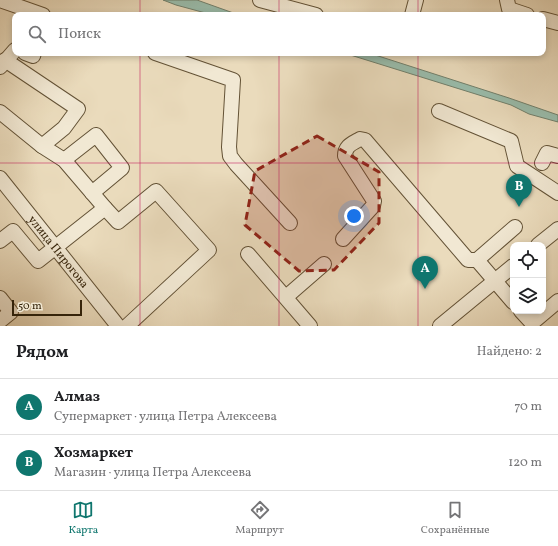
<!DOCTYPE html>
<html lang="ru">
<head>
<meta charset="utf-8">
<style>
  :root { --surface:#fff; --page:#f2f2f2; --text:#202124; --muted:#757577; --line:#e0e0e0; --accent:#0f766e }
  body { margin:0; font-family:Vollkorn,serif; background:var(--page); color:var(--text) }
  .controls { position:absolute; right:12px; bottom:12px; display:grid; overflow:hidden; border-radius:8px; box-shadow:0 2px 6px #0003 }
  .controls button { width:36px; height:36px; display:grid; place-items:center; padding:0; border:0; border-bottom:1px solid var(--line); background:var(--surface); color:var(--text); font:20px sans-serif }
  .scale { position:absolute; left:12px; bottom:10px; width:70px; box-sizing:border-box; padding-left:4px; border:2px solid #36240a; border-top:0; font-size:11px; line-height:14px; white-space:nowrap; color:#36240a; -webkit-text-stroke:3px #f1e8d3; paint-order:stroke }
  .you { position:absolute; left:354px; top:216px; width:14px; height:14px; margin:-10px; border:3px solid #fff; border-radius:50%; background:#1a73e8; box-shadow:0 0 0 6px #1a73e833 }
  .badge { display:grid; place-items:center; width:26px; height:26px; border-radius:50%; background:var(--accent); color:#fff; font-size:13px; font-weight:700 }
  .pin { position:absolute; translate:-50% -33px; filter:drop-shadow(0 1px 2px #0008) }
  .pin::after { content:''; position:absolute; top:21px; width:14px; height:12px; background:inherit; clip-path:polygon(0 0,100% 0,50% 100%) }
  .list { margin:0; padding:0; list-style:none }
  h2 { display:flex; justify-content:space-between; align-items:center; height:52px; margin:0; padding:0 16px; font-size:17px }
  h2 small { font-size:13px; font-weight:400; color:var(--muted) }
  .list li { display:grid; grid-template-columns:26px 1fr auto; gap:12px; align-items:center; box-sizing:border-box; height:56px; padding:0 16px; border-top:1px solid var(--line) }
  .list b { display:block; font-size:15px; white-space:nowrap }
  .list p { margin:0; font-size:13px; white-space:nowrap; color:var(--muted) }
  .list em { font-size:13px; font-style:normal; color:var(--muted) }
  .icon { flex:none; width:22px; height:22px; fill:none; stroke:currentColor; stroke-width:2; stroke-linecap:round; stroke-linejoin:round }
  .map { position:relative; flex:none; width:558px; height:326px; overflow:hidden }
  .search { position:absolute; background:var(--surface); box-shadow:0 2px 6px #0003; left:12px; right:12px; top:12px; height:44px; display:flex; align-items:center; gap:10px; box-sizing:border-box; padding:0 14px; border-radius:8px; color:var(--muted); font-size:15px }
  .sheet { height:164px; background:var(--surface) }
  nav { display:flex; justify-content:space-around; align-items:center; box-sizing:border-box; height:56px; border-top:1px solid var(--line); background:var(--surface); font-size:11px; color:var(--muted) }
  nav a { display:grid; justify-items:center; gap:2px }
  nav .on { color:var(--accent) }
  .map>svg:first-child { display:block }
  .water { fill:#99bcab; stroke:#717f6b }
  .lines { fill:none; stroke-linecap:round; stroke-linejoin:round }
  .minor-casing { stroke:#635236; stroke-width:16 }
  .minor { stroke:#f1e8d3; stroke-width:14 }
  .marked { fill:#8f2418; fill-opacity:0.2; stroke:#8f2418; stroke-width:3; stroke-dasharray:8 5; stroke-linejoin:round }
  .grid { fill:none; stroke:#c2185b; stroke-width:1; stroke-opacity:0.55 }
  .labels { text-anchor:middle; stroke-width:3.5; stroke-linejoin:round; paint-order:stroke }
  .street-label { font-size:12px; fill:#36240a; stroke:#f1e8d3 }
</style>
</head>
<body>
<div class="map">
<svg width="558" height="326" viewBox="0 0 558 326">
  <rect width="100%" height="100%" fill="#eadbbc"/>
  <filter id="stains"><feTurbulence type="fractalNoise" baseFrequency=".005" numOctaves="4"/><feColorMatrix values="0 0 0 0 .2 0 0 0 0 .09 0 0 0 0 .02 0 0 0 .5 -.17"/></filter>
  <radialGradient id="worn" r=".72"><stop offset=".6" stop-color="#630" stop-opacity="0"/><stop offset="1" stop-color="#630" stop-opacity=".3"/></radialGradient>
  <!-- water -->
  <path class="water" d="M 163,0 L 197,0 L 239,15 L 213,15 L 176,5 Z
    M 344,53 L 369,53 L 509,98 L 558,115 L 558,122 L 529,114 L 511,105 Z"/>
  <g class="lines">
    <defs>
      <g id="minor">
        <path d="M 0,0 L 43,15"/>
        <path d="M 260,0 L 316,15"/>
        <path d="M 507,0 L 509,9 L 527,15"/>
        <path d="M 412,15 L 416,0"/>
        <path d="M 543,19 L 558,23"/>
        <path d="M 25,53 L 33,56 L 34,53"/>
        <path d="M 155,53 L 233,80 L 229,147 L 230,156 L 236,164 L 290,223"/>
        <path d="M 0,67 L 15,50"/>
        <path d="M 439,111 L 511,141 L 517,166 L 558,193"/>
        <path d="M 0,112 L 42,146 L 64,128 L 78,109 L 5,60"/>
        <path d="M 64,160 L 96,135 L 122,168 L 92,193"/>
        <path d="M 542,163 L 547,153 L 558,156"/>
        <path id="s1" d="M 0,178 L 118,326"/>
        <path d="M 105,208 L 118,222 L 156,191 L 209,250 L 127,326"/>
        <path d="M 343,239 L 373,206 L 374,201 L 345,156 C 345,146 351,144 360,139 L 365,140 L 468,260 L 477,260 L 515,227"/>
        <path d="M 0,241 L 13,231 L 38,261 L 105,208 L 64,160 L 42,146"/>
        <path d="M 538,245 L 558,229"/>
        <path d="M 248,254 L 310,326"/>
        <path d="M 477,260 L 513,302"/>
        <path d="M 286,297 L 324,264"/>
        <path d="M 0,298 L 11,312 L 0,321"/>
        <path d="M 521,311 L 532,323 L 558,301"/>
        <path d="M 440,326 L 513,266"/>
      </g>
    </defs>
    <!-- minor casing -->
    <use href="#minor" class="minor-casing"/>
    <!-- minor -->
    <use href="#minor" class="minor"/>
  </g>
  <!-- marked area -->
  <path class="marked" d="M 317,136 L 379,172 L 379,223 L 334,270 L 299,271 L 245,225 L 255,171 Z"/>
  <!-- grid -->
  <path class="grid" d="M 140,0 L 140,15M 279,0 L 279,15M 418,0 L 418,15M 140,53 L 140,326M 279,53 L 279,326M 418,53 L 418,326M 0,163 L 558,163"/>
  <g class="labels">
    <!-- street labels -->
    <g class="street-label">
      <text dy="4" stroke="none"><textPath href="#s1" startOffset="94">улица Пирогова</textPath></text>
    </g>
  </g>
  <rect width="100%" height="100%" filter="url(#stains)"/>
  <rect width="100%" height="100%" fill="url(#worn)"/>
</svg>
<div class="controls">
<button><svg class="icon" aria-label="locate" viewBox="0 0 24 24"><circle cx="12" cy="12" r="6"/><path d="M12 2v4M12 18v4M2 12h4M18 12h4"/></svg></button>
<button><svg class="icon" aria-label="layers" viewBox="0 0 24 24"><path d="M12 4l9 5-9 5-9-5zM3 14l9 5 9-5"/></svg></button>
</div>
<div class="scale">50 m</div>
<div class="you"></div>
<div class="pin badge" style="left:425px;top:289px">A</div>
<div class="pin badge" style="left:519px;top:207px">B</div>
<div class="search"><svg class="icon" aria-label="search" viewBox="0 0 24 24"><circle cx="10" cy="10" r="6"/><path d="M15 15l6 6"/></svg>Поиск</div>
</div>
<section class="sheet">
<h2>Рядом<small>Найдено: 2</small></h2>
<ul class="list">
<li><span class="badge">A</span><div><b>Алмаз</b><p>Супермаркет · улица Петра Алексеева</p></div><em>70 m</em></li>
<li><span class="badge">B</span><div><b>Хозмаркет</b><p>Магазин · улица Петра Алексеева</p></div><em>120 m</em></li>
</ul>
</section>
<nav>
<a class="on"><svg class="icon" aria-label="map" viewBox="0 0 24 24"><path d="M3 6l6-2 6 2 6-2v14l-6 2-6-2-6 2zM9 4v14M15 6v14"/></svg>Карта</a>
<a><svg class="icon" aria-label="directions" viewBox="0 0 24 24"><path d="M12 3l9 9-9 9-9-9zM9 14v-3h6M13 9l2 2-2 2"/></svg>Маршрут</a>
<a><svg class="icon" aria-label="saved" viewBox="0 0 24 24"><path d="M7 4h10v16l-5-4-5 4z"/></svg>Сохранённые</a>
</nav>
</body>
</html>
